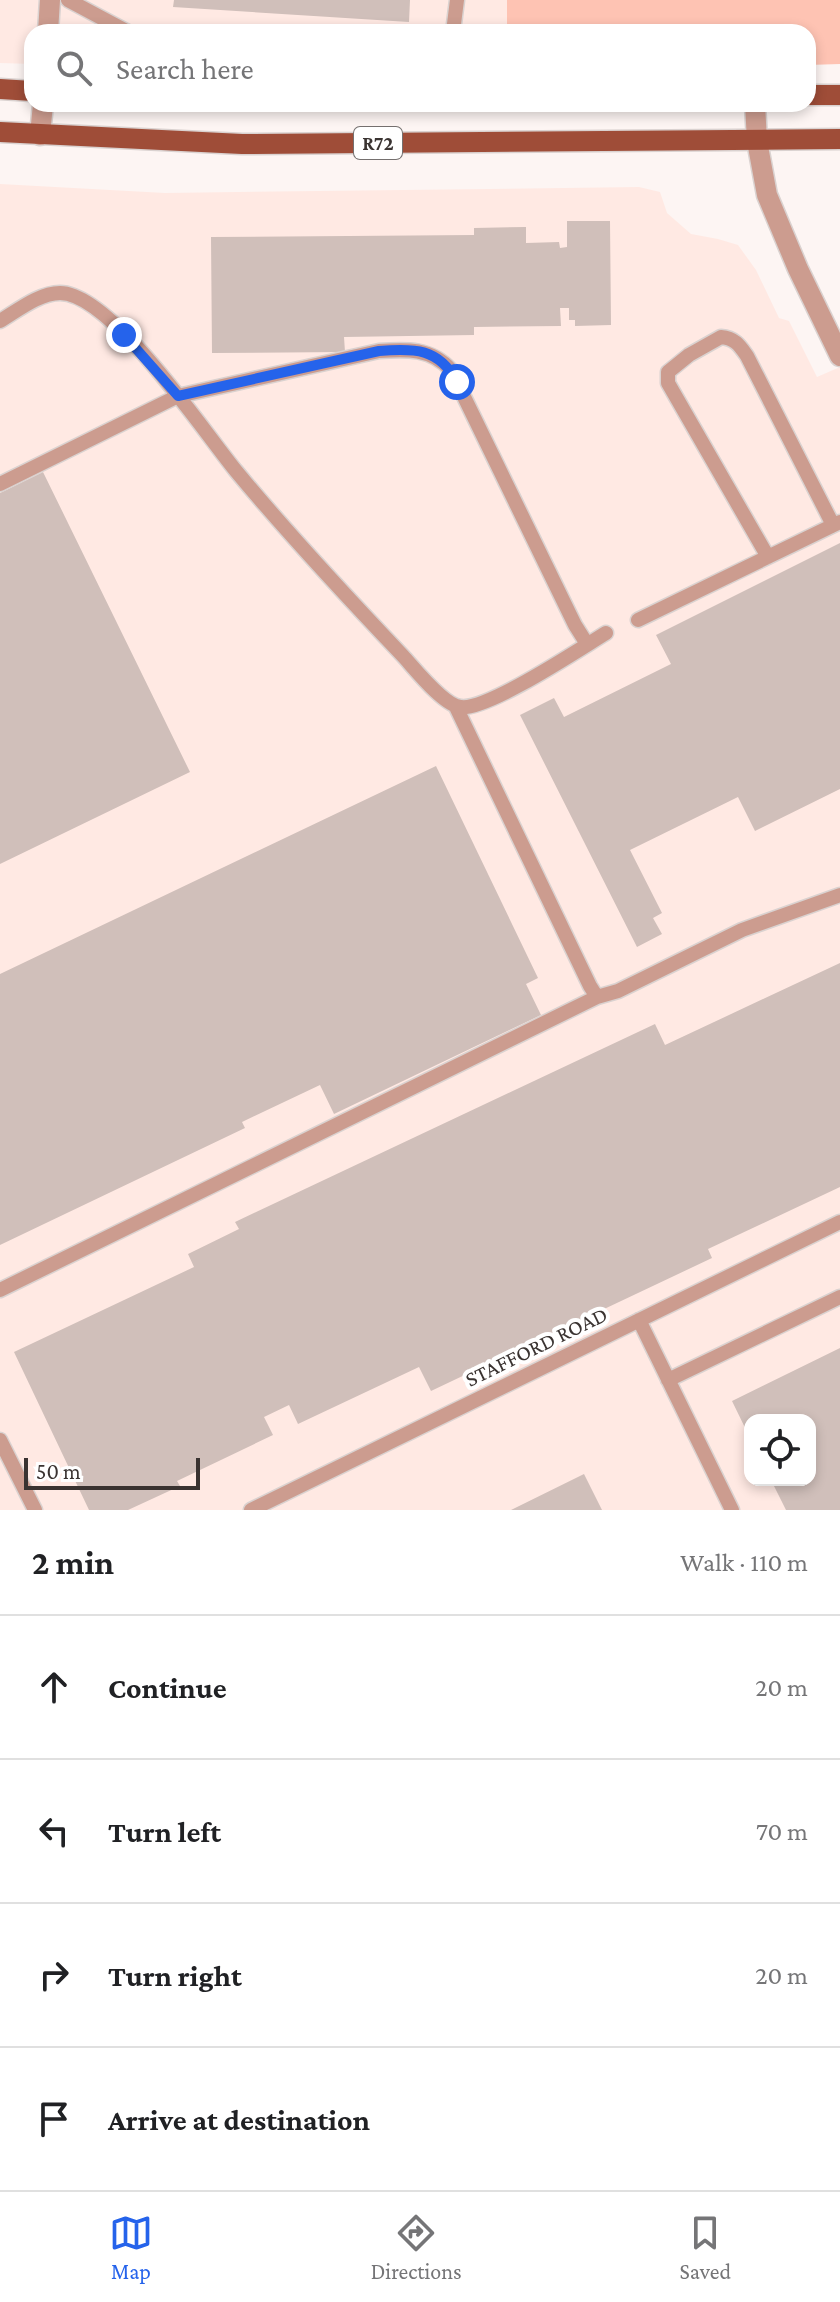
<!DOCTYPE html>
<html lang="en">
<head>
<meta charset="utf-8">
<style>
  :root { --surface:#fff; --page:#f6f6f6; --text:#202124; --muted:#757577; --line:#e0e0e0; --accent:#2563eb }
  body { margin:0; font-family:"Crimson Pro",serif; background:var(--page); color:var(--text) }
  .controls { position:absolute; right:24px; bottom:24px; display:grid; overflow:hidden; border-radius:16px; box-shadow:0 4px 12px #0003 }
  .controls button { width:72px; height:72px; display:grid; place-items:center; padding:0; border:0; border-bottom:2px solid var(--line); background:var(--surface); color:var(--text); font:40px sans-serif }
  .scale { position:absolute; left:24px; bottom:20px; width:176px; box-sizing:border-box; padding-left:8px; border:4px solid #3a3331; border-top:0; font-size:22px; line-height:28px; white-space:nowrap; color:#3a3331; -webkit-text-stroke:6px #fff; paint-order:stroke }
  .stop { position:absolute; width:24px; height:24px; margin:-18px; border:6px solid #2563eb; border-radius:50%; background:#fff }
  .stop.end { background:#2563eb; border-color:#fff; box-shadow:0 2px 8px #0008 }
  .list { margin:0; padding:0; list-style:none }
  h2 { display:flex; justify-content:space-between; align-items:center; height:104px; margin:0; padding:0 32px; font-size:34px }
  h2 small { font-size:26px; font-weight:400; color:var(--muted) }
  .list li { display:grid; grid-template-columns:52px 1fr auto; gap:24px; align-items:center; box-sizing:border-box; height:144px; padding:0 32px; border-top:2px solid var(--line) }
  .list b { display:block; font-size:30px; white-space:nowrap }
  .list em { font-size:26px; font-style:normal; color:var(--muted) }
  .icon { flex:none; width:44px; height:44px; fill:none; stroke:currentColor; stroke-width:2; stroke-linecap:round; stroke-linejoin:round }
  .map { position:relative; flex:none; width:840px; height:1510px; overflow:hidden }
  .search { position:absolute; background:var(--surface); box-shadow:0 4px 12px #0003; left:24px; right:24px; top:24px; height:88px; display:flex; align-items:center; gap:20px; box-sizing:border-box; padding:0 28px; border-radius:24px; color:var(--muted); font-size:30px }
  .sheet { height:680px; background:var(--surface) }
  nav { display:flex; justify-content:space-around; align-items:center; box-sizing:border-box; height:112px; border-top:2px solid var(--line); background:var(--surface); font-size:22px; color:var(--muted) }
  nav a { display:grid; justify-items:center; gap:4px }
  nav .on { color:var(--accent) }
  .map>svg:first-child { display:block }
  .built { fill:#ffe9e3; fill-rule:evenodd }
  .green { fill:#fec3b3 }
  .building { fill:#d0bfba }
  .lines { fill:none; stroke-linecap:round; stroke-linejoin:round }
  .lane-casing { stroke:#dad2d0; stroke-width:17 }
  .street-casing { stroke:#dad2d0; stroke-width:23 }
  .primary-casing { stroke:#dad2d0; stroke-width:23 }
  .lane { stroke:#cc9c8f; stroke-width:14 }
  .street { stroke:#cc9c8f; stroke-width:20 }
  .primary { stroke:#9f4d38; stroke-width:20 }
  .route { stroke:#2563eb; stroke-width:10 }
  .labels { text-anchor:middle; stroke-width:8; stroke-linejoin:round; paint-order:stroke }
  .shield { fill:#fff; stroke:#75706f; stroke-width:2 }
  .shield-label { font-size:20px; font-weight:bold; fill:#3a3331 }
  .street-label { font-size:22px; fill:#3a3331; stroke:#fff }
</style>
</head>
<body>
<div class="map">
<svg width="840" height="1510" viewBox="0 0 840 1510">
  <rect width="100%" height="100%" fill="#fdf5f3"/>
  <!-- built -->
  <path class="built" d="M 0,0 L 507,0 L 507,32 L 32,32 L 32,64 L 0,63 Z
    M 0,184 L 165,193 L 639,187 L 660,192 L 667,213 L 691,234 L 718,239 L 738,245 L 756,270 L 779,318 L 789,321 L 817,377 L 840,367 L 840,1510 L 0,1510 ZM 750,1420 L 810,1420 L 810,1480 L 750,1480 Z"/>
  <!-- green -->
  <path class="green" d="M 507,0 L 840,0 L 840,64 L 808,65 L 808,32 L 507,32 Z"/>
  <!-- building -->
  <path class="building" d="M 174,0 L 410,0 L 409,22 L 173,7 Z
    M 567,221 L 610,221 L 611,325 L 575,326 L 575,320 L 569,320 L 569,308 L 560,308 L 561,326 L 474,327 L 474,335 L 344,337 L 345,352 L 212,353 L 211,237 L 474,235 L 474,228 L 526,227 L 526,243 L 559,242 L 560,248 L 567,247 Z
    M 43,472 L 190,772 L 0,864 L 0,493 Z
    M 840,543 L 840,789 L 755,831 L 738,797 L 630,850 L 662,913 L 653,918 L 662,934 L 637,947 L 520,715 L 554,698 L 564,717 L 671,664 L 656,635 Z
    M 436,766 L 538,978 L 526,984 L 541,1015 L 334,1114 L 320,1085 L 242,1122 L 245,1128 L 0,1245 L 0,974 Z
    M 840,963 L 840,1187 L 708,1249 L 712,1258 L 431,1391 L 419,1367 L 298,1424 L 289,1405 L 264,1417 L 273,1435 L 177,1481 L 180,1486 L 128,1510 L 89,1510 L 14,1352 L 194,1267 L 188,1254 L 239,1229 L 235,1222 L 655,1024 L 665,1045 Z
    M 840,1348 L 840,1510 L 786,1510 L 771,1480 L 810,1480 L 810,1420 L 750,1420 L 750,1438 L 732,1401 Z
    M 584,1474 L 602,1510 L 511,1510 Z"/>
  <g class="lines">
    <defs>
      <path id="lane" d="M 68,0 L 128,32
        M 453,32 L 457,0
        M 0,321 C 17,311 39,293 60,293 C 111,293 204,432 236,471 C 289,535 346,596 403,656 C 415,669 444,706 461,707 C 488,710 578,650 606,633
        M 0,484 L 178,396 L 379,351 C 407,349 431,348 451,370 L 575,625 L 587,644
        M 768,557 L 668,383 L 668,372 L 689,355 L 721,337 C 735,338 740,346 747,356 L 833,525
        M 638,620 L 840,522
        M 456,707 L 590,986 L 597,997 L 618,991 L 742,930 L 840,895
        M 0,1290 L 597,997
        M 639,1320 L 732,1510
        M 668,1380 L 840,1297
        M 0,1440 L 35,1510
        M 251,1510 L 840,1222"/>
      <path id="street" d="M 48,32 L 50,0
        M 755,104 L 757,141 L 767,195 L 798,269 L 840,356
        M 40,135 L 43,104"/>
      <path id="primary" d="M 0,89 L 32,91
        M 808,95 L 840,95
        M 0,132 L 242,144 L 840,139"/>
    </defs>
    <!-- lane casing -->
    <use href="#lane" class="lane-casing"/>
    <!-- street casing -->
    <use href="#street" class="street-casing"/>
    <!-- primary casing -->
    <use href="#primary" class="primary-casing"/>
    <!-- lane -->
    <use href="#lane" class="lane"/>
    <!-- street -->
    <use href="#street" class="street"/>
    <!-- primary -->
    <use href="#primary" class="primary"/>
  </g>
  <g class="lines">
    <!-- route -->
    <path class="route" d="M 124,335 L 178,396 L 379,351 C 414,348 439,348 457,382"/>
  </g>
  <g class="labels">
    <!-- shield labels -->
    <rect class="shield" x="354" y="127" width="48" height="32" rx="6"/>
    <g class="shield-label">
      <text x="378" y="150">R72</text>
    </g>
    <!-- street labels -->
    <g class="street-label">
      <text transform="translate(536 1346) rotate(-26)" y="8">STAFFORD ROAD</text>
    </g>
  </g>
</svg>
<div class="controls">
<button><svg class="icon" aria-label="locate" viewBox="0 0 24 24"><circle cx="12" cy="12" r="6"/><path d="M12 2v4M12 18v4M2 12h4M18 12h4"/></svg></button>
</div>
<div class="scale">50 m</div>
<div class="stop" style="left:457px;top:382px"></div>
<div class="stop end" style="left:124px;top:335px"></div>
<div class="search"><svg class="icon" aria-label="search" viewBox="0 0 24 24"><circle cx="10" cy="10" r="6"/><path d="M15 15l6 6"/></svg>Search here</div>
</div>
<section class="sheet">
<h2>2 min<small>Walk · 110 m</small></h2>
<ul class="list">
<li><svg class="icon" aria-label="ahead" viewBox="0 0 24 24"><path d="M12 20V5M6 11l6-6 6 6"/></svg><div><b>Continue</b></div><em>20 m</em></li>
<li><svg class="icon" aria-label="left" viewBox="0 0 24 24"><path d="M17 20v-9H6M10 6l-5 5 5 5"/></svg><div><b>Turn left</b></div><em>70 m</em></li>
<li><svg class="icon" aria-label="right" viewBox="0 0 24 24"><path d="M7 20v-9h11M14 6l5 5-5 5"/></svg><div><b>Turn right</b></div><em>20 m</em></li>
<li><svg class="icon" aria-label="arrive" viewBox="0 0 24 24"><path d="M6 21V4h12l-3 4 3 4H6"/></svg><div><b>Arrive at destination</b></div></li>
</ul>
</section>
<nav>
<a class="on"><svg class="icon" aria-label="map" viewBox="0 0 24 24"><path d="M3 6l6-2 6 2 6-2v14l-6 2-6-2-6 2zM9 4v14M15 6v14"/></svg>Map</a>
<a><svg class="icon" aria-label="directions" viewBox="0 0 24 24"><path d="M12 3l9 9-9 9-9-9zM9 14v-3h6M13 9l2 2-2 2"/></svg>Directions</a>
<a><svg class="icon" aria-label="saved" viewBox="0 0 24 24"><path d="M7 4h10v16l-5-4-5 4z"/></svg>Saved</a>
</nav>
</body>
</html>
